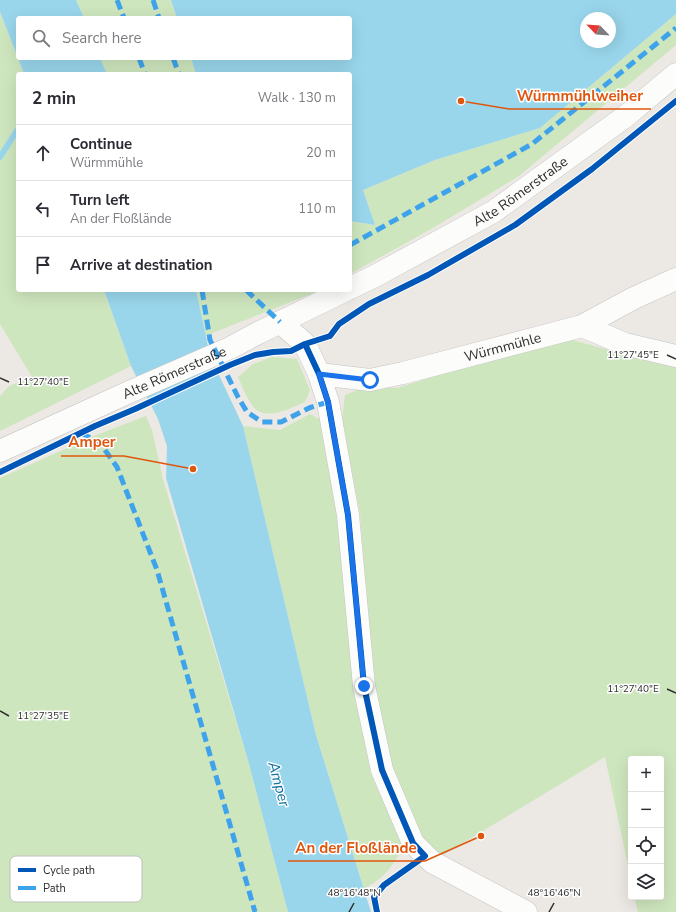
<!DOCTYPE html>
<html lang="en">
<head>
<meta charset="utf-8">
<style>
  :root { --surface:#fff; --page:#f7f7f7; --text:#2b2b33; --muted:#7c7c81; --line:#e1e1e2 }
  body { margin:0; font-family:"Nunito Sans",sans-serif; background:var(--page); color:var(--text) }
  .controls { position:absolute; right:12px; bottom:12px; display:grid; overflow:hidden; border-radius:4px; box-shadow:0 4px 16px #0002 }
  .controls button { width:36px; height:36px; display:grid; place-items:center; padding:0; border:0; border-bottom:1px solid var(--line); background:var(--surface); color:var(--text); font:20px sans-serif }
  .compass { position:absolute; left:580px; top:12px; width:36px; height:36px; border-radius:50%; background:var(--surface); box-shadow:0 4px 16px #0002; rotate:295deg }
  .stop { position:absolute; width:12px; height:12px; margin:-9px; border:3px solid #1a73e8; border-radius:50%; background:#fff }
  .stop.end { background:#1a73e8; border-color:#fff; box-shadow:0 1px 4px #0008 }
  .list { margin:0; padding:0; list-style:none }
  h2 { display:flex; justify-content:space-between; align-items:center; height:52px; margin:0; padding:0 16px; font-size:17px }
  h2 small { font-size:13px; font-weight:400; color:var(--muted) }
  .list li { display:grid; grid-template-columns:26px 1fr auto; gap:12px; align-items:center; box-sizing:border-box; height:56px; padding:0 16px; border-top:1px solid var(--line) }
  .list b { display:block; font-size:15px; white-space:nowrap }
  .list p { margin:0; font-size:13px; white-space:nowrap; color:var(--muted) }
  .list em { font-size:13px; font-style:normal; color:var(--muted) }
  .icon { flex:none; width:22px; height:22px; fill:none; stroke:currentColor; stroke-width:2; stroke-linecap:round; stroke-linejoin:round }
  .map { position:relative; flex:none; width:676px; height:912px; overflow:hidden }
  .search { position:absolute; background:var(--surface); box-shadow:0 4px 16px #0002; left:16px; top:16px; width:336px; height:44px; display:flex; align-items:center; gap:10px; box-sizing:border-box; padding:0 14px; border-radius:4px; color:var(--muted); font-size:15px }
  .panel { position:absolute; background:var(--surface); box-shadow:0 4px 16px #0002; left:16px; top:72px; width:336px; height:220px; border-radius:4px }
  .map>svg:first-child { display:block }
  .green { fill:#cee6be }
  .water { fill:#99d6ec; fill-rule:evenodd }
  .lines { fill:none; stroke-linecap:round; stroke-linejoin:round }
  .stream { stroke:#99d6ec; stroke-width:6 }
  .minor-casing { stroke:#c5c4c5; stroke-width:23 }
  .secondary-casing { stroke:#c5c4c5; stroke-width:23 }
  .minor { stroke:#fcfcfb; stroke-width:22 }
  .secondary { stroke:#fcfcfb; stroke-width:22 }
  .quiet { stroke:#3ea3eb; stroke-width:5; stroke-dasharray:10 5; stroke-linecap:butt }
  .cycleway-casing { stroke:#fff; stroke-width:8 }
  .cycleway { stroke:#0057b8; stroke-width:6 }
  .route { stroke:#1a73e8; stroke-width:5 }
  .ticks { fill:none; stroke:#2e2e2e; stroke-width:1.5 }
  .labels { text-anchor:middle; stroke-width:3; stroke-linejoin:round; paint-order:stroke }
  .street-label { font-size:14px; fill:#2e2e2e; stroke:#fff }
  .water-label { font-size:15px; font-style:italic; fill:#0d6fa3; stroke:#fff }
  .key { fill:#fff; stroke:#c0c0c0; stroke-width:1 }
  .key-label { font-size:11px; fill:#2e2e2e }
  .ticks-label { font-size:10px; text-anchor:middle; fill:#2e2e2e; stroke:#fff; stroke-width:3; stroke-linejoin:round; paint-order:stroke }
  .leader { fill:none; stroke:#df570e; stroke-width:1.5 }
  .callout-dot { fill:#df570e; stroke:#fff; stroke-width:1.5 }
  .callout-label { font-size:15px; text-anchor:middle; font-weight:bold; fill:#df570e; stroke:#fff; stroke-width:3; stroke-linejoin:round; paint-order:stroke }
</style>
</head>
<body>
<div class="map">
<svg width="676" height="912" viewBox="0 0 676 912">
  <rect width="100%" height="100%" fill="#ece8e4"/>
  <!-- green -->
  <path class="green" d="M 76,0 L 171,0 L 177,18 L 84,18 Z
    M 0,12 L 24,74 L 18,74 L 18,290 L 104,290 L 131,366 L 0,431 L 0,396 L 9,386 L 32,377 L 0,324 Z
    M 676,14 L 676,45 L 519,176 L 433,228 L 350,274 L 350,221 L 375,225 L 363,190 L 435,160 L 540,128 Z
    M 100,58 L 191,58 L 196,74 L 107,74 Z
    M 196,290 L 321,290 L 205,336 Z
    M 562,337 L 612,351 L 676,367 L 676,912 L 638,912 L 634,897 L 661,897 L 661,759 L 631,759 L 631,880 L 605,757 L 440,857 L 422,837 L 391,767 L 373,684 L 360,514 L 342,419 L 345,395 L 365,387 L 397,388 Z
    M 272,357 L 297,359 L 310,390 L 305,402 C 291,408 263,423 252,405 C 246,397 242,386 238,377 L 253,364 Z
    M 310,414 L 321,420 L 338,517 L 354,691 L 371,774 L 403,846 C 393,867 384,878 364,889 L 316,735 L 243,426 L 280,430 Z
    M 146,416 L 152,430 L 163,479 L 249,764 L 288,912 L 0,912 L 0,478 L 99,434 Z"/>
  <!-- water -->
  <path class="water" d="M 0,0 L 76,0 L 84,18 L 18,18 L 18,58 L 0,12 Z
    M 171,0 L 676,0 L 676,14 L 540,128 L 435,160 L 363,190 L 375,225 L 350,221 L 350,74 L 196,74 L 191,58 L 350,58 L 350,18 L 177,18 ZM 586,18 L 610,18 L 610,42 L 586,42 Z
    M 18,58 L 100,58 L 107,74 L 24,74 Z
    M 104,290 L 196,290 L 210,356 L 243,426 L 316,735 L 371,912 L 288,912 L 249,764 L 166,478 L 167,446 L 158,419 L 131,366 Z"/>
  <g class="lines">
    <!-- stream -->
    <path class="stream" d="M 0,157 L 18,129"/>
    <defs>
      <g id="minor">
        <path d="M 280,322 L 305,344 L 319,374 L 328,402 L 348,515 L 364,686 L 382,770 L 413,843 L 432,862 L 526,912"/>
        <path d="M 582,326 L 625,344 L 676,356"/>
        <path id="s1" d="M 319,374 L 370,380 L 403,373 L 582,326 L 634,298 L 676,279"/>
      </g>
      <g id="secondary">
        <path id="s2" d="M 350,288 L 375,276 L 493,212 L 626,116 L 676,74"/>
        <path id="s3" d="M 0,451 L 127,393 L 230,348 L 258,333 L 346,290"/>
      </g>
    </defs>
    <!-- minor casing -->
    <use href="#minor" class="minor-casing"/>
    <!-- secondary casing -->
    <use href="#secondary" class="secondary-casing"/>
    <!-- minor -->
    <use href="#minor" class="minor"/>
    <!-- secondary -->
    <use href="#secondary" class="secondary"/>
    <!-- quiet -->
    <path class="quiet" d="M 117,0 L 124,18
      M 153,0 L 159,18
      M 139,58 L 145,74
      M 173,58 L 179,74
      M 350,245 L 532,144 L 676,28
      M 202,290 L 210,340 L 238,397 L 247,412 L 262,422 L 281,422 L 309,408 L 328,402
      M 246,290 L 280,322
      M 81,433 L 100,443 L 117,467 L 157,570 L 255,912"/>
    <defs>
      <path id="cycleway" d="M 305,344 L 319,374 L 328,402 L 348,515 L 364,686 L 382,770 L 413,843 L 425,856 L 384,885 L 374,897 L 377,912
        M 0,472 L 95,426 L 135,409 L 230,365 L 255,355 L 273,352 L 291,351 L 305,344 L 330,336 L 339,324 L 369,304 L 428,275 L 515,225 L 592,169 L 676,101"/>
    </defs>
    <!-- cycleway casing -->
    <use href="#cycleway" class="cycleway-casing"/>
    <!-- cycleway -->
    <use href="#cycleway" class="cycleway"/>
  </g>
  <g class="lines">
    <!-- route -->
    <path class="route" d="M 364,686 L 348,515 L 328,402 L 319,374 L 370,380"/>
  </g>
  <!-- ticks -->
  <path class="ticks" d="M 667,355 L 676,359M 0,378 L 9,382M 667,689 L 676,693M 0,711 L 9,716M 349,912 L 354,903M 549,912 L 554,903"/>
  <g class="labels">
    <!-- street labels -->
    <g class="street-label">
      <text dy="5" stroke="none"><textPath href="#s2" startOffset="196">Alte Römerstraße</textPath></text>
      <text dy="5" stroke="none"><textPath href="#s1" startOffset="188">Würmmühle</textPath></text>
      <text dy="5" stroke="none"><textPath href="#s3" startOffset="191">Alte Römerstraße</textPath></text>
    </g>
    <!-- water labels -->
    <g class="water-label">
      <text transform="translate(279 784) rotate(75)" y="5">Amper</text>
    </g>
  </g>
  <!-- legend -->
  <rect x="10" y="856" width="132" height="46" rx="6" class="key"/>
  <rect x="18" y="868" width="18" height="4" fill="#0057b8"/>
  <rect x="18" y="886" width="18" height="4" fill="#3ea3eb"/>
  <g class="key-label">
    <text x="43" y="874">Cycle path</text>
    <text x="43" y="892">Path</text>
  </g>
  <g class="ticks-label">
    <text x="633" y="358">11°27'45"E</text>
    <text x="43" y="385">11°27'40"E</text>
    <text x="633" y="692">11°27'40"E</text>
    <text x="43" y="719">11°27'35"E</text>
    <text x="354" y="896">48°16'48"N</text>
    <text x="554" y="896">48°16'46"N</text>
  </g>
  <!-- callouts -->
  <path class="leader" d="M461 101L509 109H651M193 469L124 456H61M481 836L425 861H288"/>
  <g class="callout-dot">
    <circle cx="461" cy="101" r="4"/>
    <circle cx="193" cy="469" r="4"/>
    <circle cx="481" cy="836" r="4"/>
  </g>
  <g class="callout-label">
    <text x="580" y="101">Würmmühlweiher</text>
    <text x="92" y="447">Amper</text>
    <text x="356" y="853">An der Floßlände</text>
  </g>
</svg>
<div class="controls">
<button>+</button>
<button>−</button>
<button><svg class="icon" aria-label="locate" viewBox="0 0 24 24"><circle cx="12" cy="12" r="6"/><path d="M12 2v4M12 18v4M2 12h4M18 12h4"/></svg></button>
<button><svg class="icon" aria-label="layers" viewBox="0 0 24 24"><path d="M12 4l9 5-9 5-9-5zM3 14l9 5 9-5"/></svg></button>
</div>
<svg class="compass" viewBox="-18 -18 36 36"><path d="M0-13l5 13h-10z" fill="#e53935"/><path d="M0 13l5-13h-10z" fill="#7c7c81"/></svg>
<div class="stop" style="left:370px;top:380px"></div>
<div class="stop end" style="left:364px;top:686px"></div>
<div class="search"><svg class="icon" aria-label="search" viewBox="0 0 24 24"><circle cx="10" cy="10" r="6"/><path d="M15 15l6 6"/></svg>Search here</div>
<section class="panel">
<h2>2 min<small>Walk · 130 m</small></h2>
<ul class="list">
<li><svg class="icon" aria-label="ahead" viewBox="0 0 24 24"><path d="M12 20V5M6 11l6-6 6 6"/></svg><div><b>Continue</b><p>Würmmühle</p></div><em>20 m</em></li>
<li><svg class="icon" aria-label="left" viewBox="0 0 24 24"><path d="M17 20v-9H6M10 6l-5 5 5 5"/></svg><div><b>Turn left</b><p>An der Floßlände</p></div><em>110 m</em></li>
<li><svg class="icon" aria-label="arrive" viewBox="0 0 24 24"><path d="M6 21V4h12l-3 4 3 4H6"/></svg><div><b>Arrive at destination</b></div></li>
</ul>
</section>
</div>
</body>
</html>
